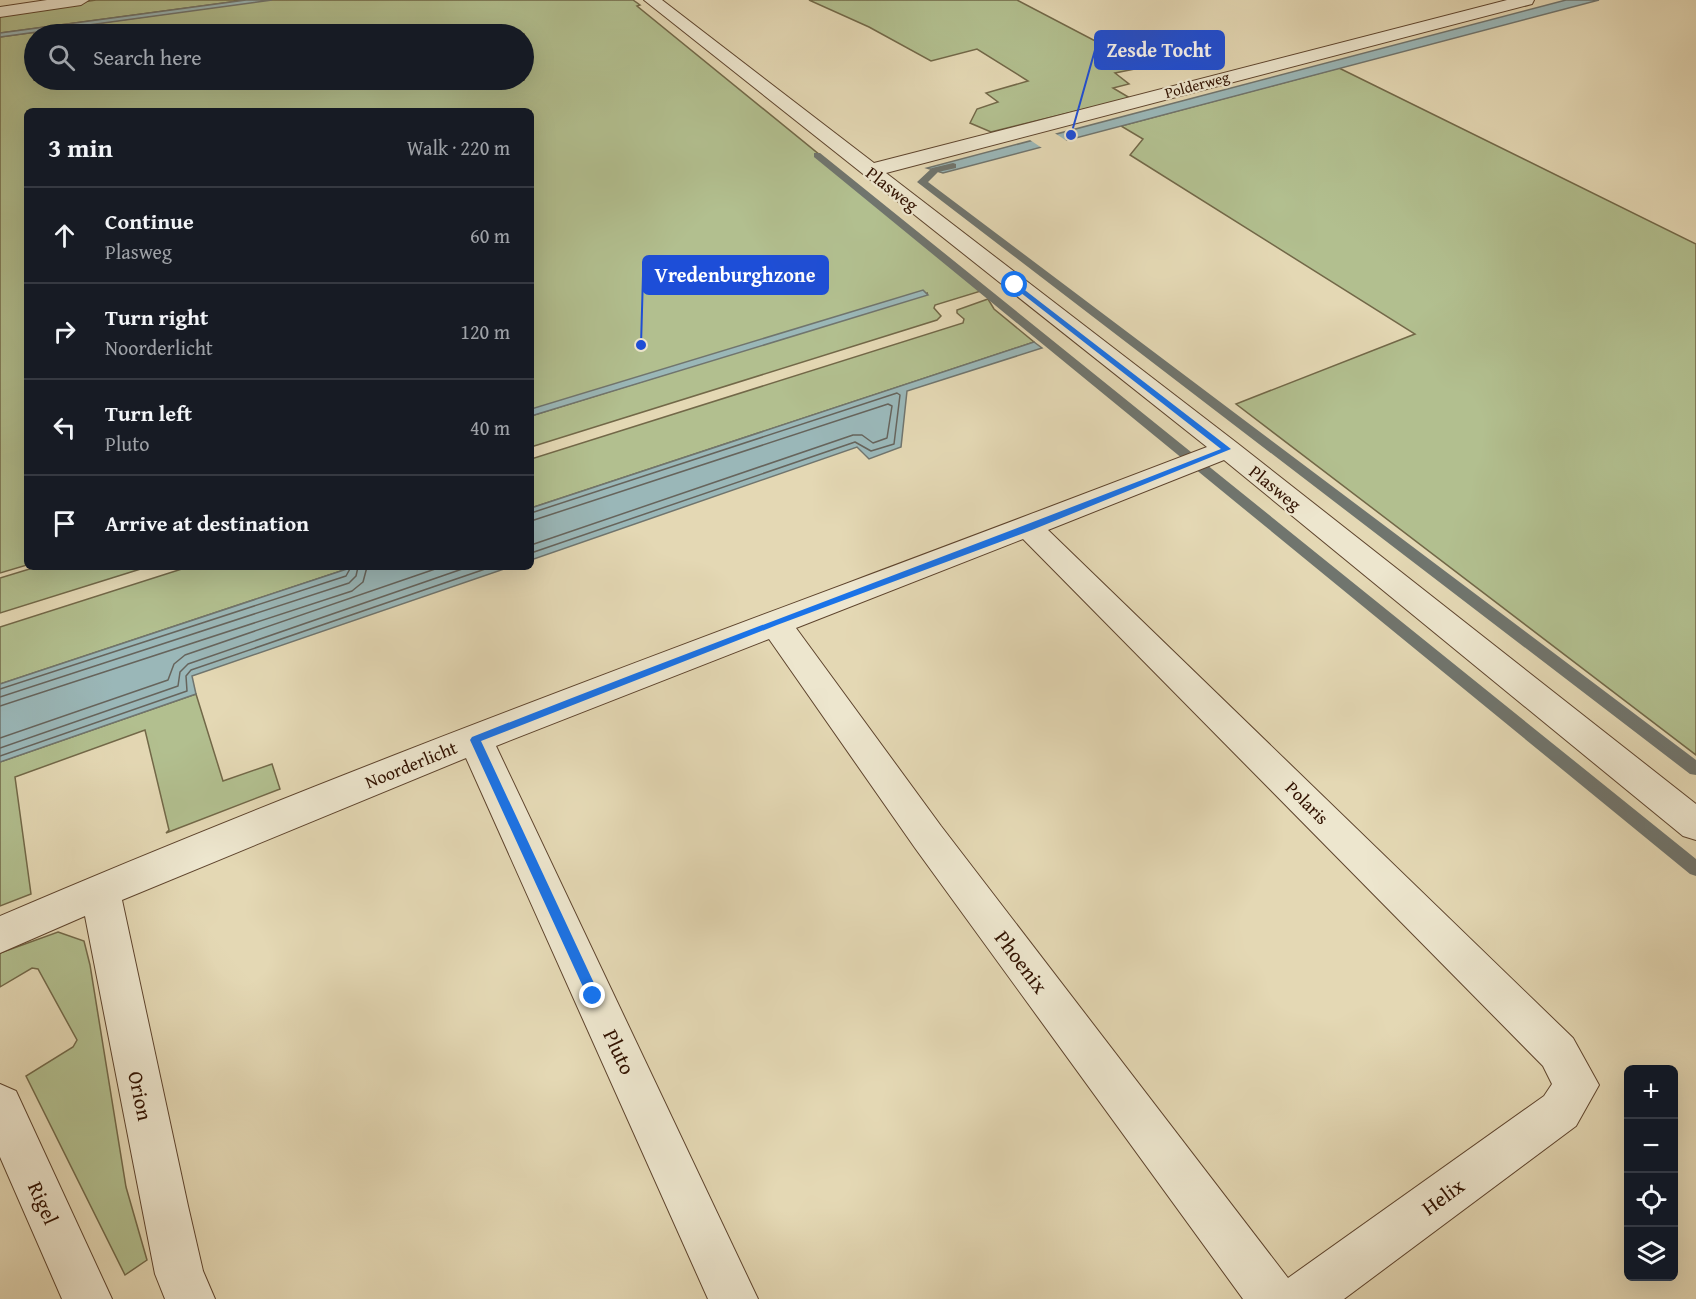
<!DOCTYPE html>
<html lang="en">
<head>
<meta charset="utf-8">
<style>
  :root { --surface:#171b24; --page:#20242c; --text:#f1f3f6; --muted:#9ea1a6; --line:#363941 }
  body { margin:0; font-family:"Gentium Book Plus",serif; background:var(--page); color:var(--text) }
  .controls { position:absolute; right:18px; bottom:18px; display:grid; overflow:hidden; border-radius:9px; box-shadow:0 6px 24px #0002 }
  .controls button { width:54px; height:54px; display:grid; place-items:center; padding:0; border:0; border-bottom:2px solid var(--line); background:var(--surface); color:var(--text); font:30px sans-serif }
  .stop { position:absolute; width:18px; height:18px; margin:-14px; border:4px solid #1a73e8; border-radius:50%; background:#fff }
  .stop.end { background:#1a73e8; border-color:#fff; box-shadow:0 2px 6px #0008 }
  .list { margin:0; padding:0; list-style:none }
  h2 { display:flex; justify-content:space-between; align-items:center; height:78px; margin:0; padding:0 24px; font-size:26px }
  h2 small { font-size:20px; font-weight:400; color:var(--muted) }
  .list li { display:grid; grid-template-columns:39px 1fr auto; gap:18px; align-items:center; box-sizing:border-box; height:96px; padding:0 24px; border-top:2px solid var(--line) }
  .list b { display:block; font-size:22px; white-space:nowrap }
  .list p { margin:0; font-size:20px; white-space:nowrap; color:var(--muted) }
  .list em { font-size:20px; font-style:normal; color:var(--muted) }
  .icon { flex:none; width:33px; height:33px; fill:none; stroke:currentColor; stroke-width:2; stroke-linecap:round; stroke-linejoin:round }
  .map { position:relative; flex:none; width:1696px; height:1299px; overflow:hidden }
  .search { position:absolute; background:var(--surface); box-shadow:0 6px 24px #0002; left:24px; top:24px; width:510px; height:66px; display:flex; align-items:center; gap:15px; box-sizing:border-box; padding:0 21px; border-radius:33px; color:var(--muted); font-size:22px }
  .panel { position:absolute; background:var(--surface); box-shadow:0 6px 24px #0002; left:24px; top:108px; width:510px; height:462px; border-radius:9px }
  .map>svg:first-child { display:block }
  .green { fill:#b2bf8f; stroke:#726848; stroke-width:1.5; fill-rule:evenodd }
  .water { fill:#9ab7b8; stroke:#70756e; stroke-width:1.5 }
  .pier { fill:#e4d8b4 }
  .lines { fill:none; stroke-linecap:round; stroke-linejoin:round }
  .shore { stroke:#66645c; stroke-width:1.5 }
  .stream { fill:#70756e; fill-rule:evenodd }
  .minor-casing { stroke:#5e442d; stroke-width:2 }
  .tertiary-casing { stroke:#5e442d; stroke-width:2 }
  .minor { fill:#ede6ce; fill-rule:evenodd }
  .tertiary { fill:#ede6ce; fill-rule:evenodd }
  .route { fill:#1a73e8 }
  .labels { text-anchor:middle; stroke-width:4.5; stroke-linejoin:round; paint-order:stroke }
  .far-street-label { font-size:15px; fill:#311200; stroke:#ede6ce }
  .street-label { font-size:18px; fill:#311200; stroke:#ede6ce }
  .near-street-label { font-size:21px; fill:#311200; stroke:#ede6ce }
  .leader { fill:none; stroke:#1d4ed8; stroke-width:2 }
  .callout-dot { fill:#1d4ed8; stroke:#ede6ce; stroke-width:2 }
  .callout { fill:#1d4ed8; stroke:#1d4ed8; stroke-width:2 }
  .callout-label { font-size:20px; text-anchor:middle; font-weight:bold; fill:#fff }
</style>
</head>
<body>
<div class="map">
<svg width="1696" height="1299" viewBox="0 0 1696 1299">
  <rect width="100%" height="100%" fill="#e4d8b4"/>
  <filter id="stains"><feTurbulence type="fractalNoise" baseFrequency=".00333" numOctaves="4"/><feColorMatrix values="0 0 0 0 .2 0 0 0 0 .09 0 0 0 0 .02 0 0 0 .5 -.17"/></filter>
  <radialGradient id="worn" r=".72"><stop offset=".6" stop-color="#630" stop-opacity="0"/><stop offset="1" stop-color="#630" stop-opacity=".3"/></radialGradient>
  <!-- green -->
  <path class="green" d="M 96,0 L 246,0 L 0,33 L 0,14 Z
    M 264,0 L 633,0 L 640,5 L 637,6 L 971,278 L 967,279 L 981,291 L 935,305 L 934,308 L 941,316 L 937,320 L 531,447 L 531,416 L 928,293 L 531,411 L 531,111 L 27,111 L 27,565 L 0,573 L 0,37 ZM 34,34 L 524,34 L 524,80 L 34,80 Z
    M 809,0 L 1017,0 L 1145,67 L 1115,73 L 1129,84 L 1113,88 L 1130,98 L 991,132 L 970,123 L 977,109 L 998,102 L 986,93 L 1028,81 L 977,49 L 931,61 L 869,27 Z
    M 1339,68 L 1696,244 L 1696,755 L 1236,404 L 1415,334 L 1130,155 L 1143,139 L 1121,126 Z
    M 988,299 L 994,309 L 1034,342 L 531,508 L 531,459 L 963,323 L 964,319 L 957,313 L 957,310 Z
    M 36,567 L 147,567 L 0,613 L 0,578 Z
    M 188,567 L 353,567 L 0,684 L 0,627 Z
    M 196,694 L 223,781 L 272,764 L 280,789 L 166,833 L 169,830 L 145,730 L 15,777 L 31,894 L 0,906 L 0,762 Z
    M 58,932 L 84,941 L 90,965 L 126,1187 L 147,1260 L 125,1275 L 26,1076 L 73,1047 L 77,1040 L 38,969 L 32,968 L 0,987 L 0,953 Z"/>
  <!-- water -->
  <path class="water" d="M 246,0 L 272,0 L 0,37 L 0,33 Z
    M 1566,0 L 1599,0 L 943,173 L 927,168 Z
    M 923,290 L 928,295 L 531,416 L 531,409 Z
    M 1034,342 L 1042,348 L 907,391 L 901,447 L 869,459 L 857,447 L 531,560 L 531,508 Z
    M 353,567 L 510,567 L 192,676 L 196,694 L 0,762 L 0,684 Z"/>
  <!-- pier -->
  <path class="pier" d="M 1053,132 L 1070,143 L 1045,150 L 1027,138 Z"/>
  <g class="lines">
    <!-- shore -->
    <path class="shore" d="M 531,513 L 897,393 L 900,395 L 894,444 L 871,451 L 855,442 L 531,553
      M 531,521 L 888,404 L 892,406 L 887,438 L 873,443 L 862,435 L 853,435 L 531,545
      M 0,689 L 346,576 L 351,567
      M 0,697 L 349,583 L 356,576 L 358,567
      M 0,706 L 352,591 L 363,582 L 367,567
      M 0,738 L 168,680 L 174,664 L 185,655 L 441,567
      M 0,748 L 178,686 L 180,672 L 188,664 L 468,567
      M 0,756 L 187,691 L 186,676 L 191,670 L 491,567"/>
    <!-- stream -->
    <path class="stream" d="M 814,153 L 820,153 L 1696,859 L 1696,876 L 1690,874 L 814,157 Z
      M 953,163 L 956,164 L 956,168 L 938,172 L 928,182 L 1696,760 L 1696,775 L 1690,774 L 917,182 L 932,168 Z"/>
    <defs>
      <path id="minor" d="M 644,0 L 662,0 L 874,163 L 1507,0 L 1534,0 L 1532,4 L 886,173 L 1237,443 L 1696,804 L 1696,840 L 1683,836 L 1224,460 L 1048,530 L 1573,1038 L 1599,1085 L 1576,1126 L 1344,1299 L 1243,1299 L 915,848 L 769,639 L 496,746 L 758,1299 L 708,1299 L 466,758 L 122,900 L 188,1206 L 203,1271 L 215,1299 L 165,1299 L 155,1274 L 85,916 L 0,953 L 0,916 C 396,746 804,602 1207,447 ZM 1023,539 L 1543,1066 L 1552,1084 L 1544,1096 L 1288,1278 L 941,826 L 796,628 Z
        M 0,1084 L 16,1091 L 112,1299 L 62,1299 L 0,1157 Z"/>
      <path id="tertiary" d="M 47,0 L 89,0 L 81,5 L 0,17 L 0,7 Z"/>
    </defs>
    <!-- minor casing -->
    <use href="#minor" class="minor-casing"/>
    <!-- tertiary casing -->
    <use href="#tertiary" class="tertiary-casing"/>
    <!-- minor -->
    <use href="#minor" class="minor"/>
    <!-- tertiary -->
    <use href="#tertiary" class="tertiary"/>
  </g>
  <!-- route -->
  <path class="route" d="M 1012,284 L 1017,284 L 1231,449 L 1032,530 L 777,625 L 481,741 L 600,996 L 593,1002 L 589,1000 L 470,740 L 472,737 C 721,639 972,547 1221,449 L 1012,286 Z"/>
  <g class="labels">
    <!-- far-street labels -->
    <g class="far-street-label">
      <text transform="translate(1197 85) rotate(-15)" y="5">Polderweg</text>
    </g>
    <!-- street labels -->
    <g class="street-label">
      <text transform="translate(892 189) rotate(38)" y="6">Plasweg</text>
      <text transform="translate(1275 488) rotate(39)" y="6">Plasweg</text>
      <text transform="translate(411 765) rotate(-22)" y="6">Noorderlicht</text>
      <text transform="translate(1307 803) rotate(45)" y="6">Polaris</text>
    </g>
    <!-- near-street labels -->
    <g class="near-street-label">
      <text transform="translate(1021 962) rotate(53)" y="7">Phoenix</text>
      <text transform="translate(619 1052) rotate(65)" y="7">Pluto</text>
      <text transform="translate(140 1096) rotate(78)" y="7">Orion</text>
      <text transform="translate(1443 1197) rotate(-36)" y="7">Helix</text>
      <text transform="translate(43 1203) rotate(66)" y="7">Rigel</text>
    </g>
  </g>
  <!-- callouts -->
  <path class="leader" d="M1071 135L1095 50M641 345L643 275"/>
  <g class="callout-dot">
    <circle cx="1071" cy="135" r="6"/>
    <circle cx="641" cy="345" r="6"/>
  </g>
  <g class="callout">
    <rect x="1095" y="31" width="129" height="38" rx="6"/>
    <rect x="643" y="256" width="185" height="38" rx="6"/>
  </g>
  <g class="callout-label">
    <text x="1159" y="57">Zesde Tocht</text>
    <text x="735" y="282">Vredenburghzone</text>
  </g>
  <rect width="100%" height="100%" filter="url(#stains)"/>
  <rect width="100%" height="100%" fill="url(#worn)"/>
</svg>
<div class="controls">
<button>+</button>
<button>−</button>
<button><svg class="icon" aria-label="locate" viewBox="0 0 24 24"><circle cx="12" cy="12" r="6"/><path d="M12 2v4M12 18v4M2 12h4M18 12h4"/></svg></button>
<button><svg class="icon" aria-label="layers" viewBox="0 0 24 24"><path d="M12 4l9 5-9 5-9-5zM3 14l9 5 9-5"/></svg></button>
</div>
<div class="stop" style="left:1015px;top:285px"></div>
<div class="stop end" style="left:593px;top:996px"></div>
<div class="search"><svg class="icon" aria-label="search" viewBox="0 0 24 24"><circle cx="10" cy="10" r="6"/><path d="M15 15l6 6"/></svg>Search here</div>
<section class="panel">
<h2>3 min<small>Walk · 220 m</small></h2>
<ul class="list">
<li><svg class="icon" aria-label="ahead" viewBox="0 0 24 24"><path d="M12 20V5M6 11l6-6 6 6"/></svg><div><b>Continue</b><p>Plasweg</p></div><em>60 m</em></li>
<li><svg class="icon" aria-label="right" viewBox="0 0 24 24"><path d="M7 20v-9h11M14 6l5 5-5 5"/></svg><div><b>Turn right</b><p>Noorderlicht</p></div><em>120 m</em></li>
<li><svg class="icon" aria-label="left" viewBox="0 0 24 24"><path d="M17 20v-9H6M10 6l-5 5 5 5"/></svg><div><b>Turn left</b><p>Pluto</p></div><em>40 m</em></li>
<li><svg class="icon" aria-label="arrive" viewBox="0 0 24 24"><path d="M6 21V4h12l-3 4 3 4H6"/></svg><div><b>Arrive at destination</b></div></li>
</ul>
</section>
</div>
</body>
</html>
